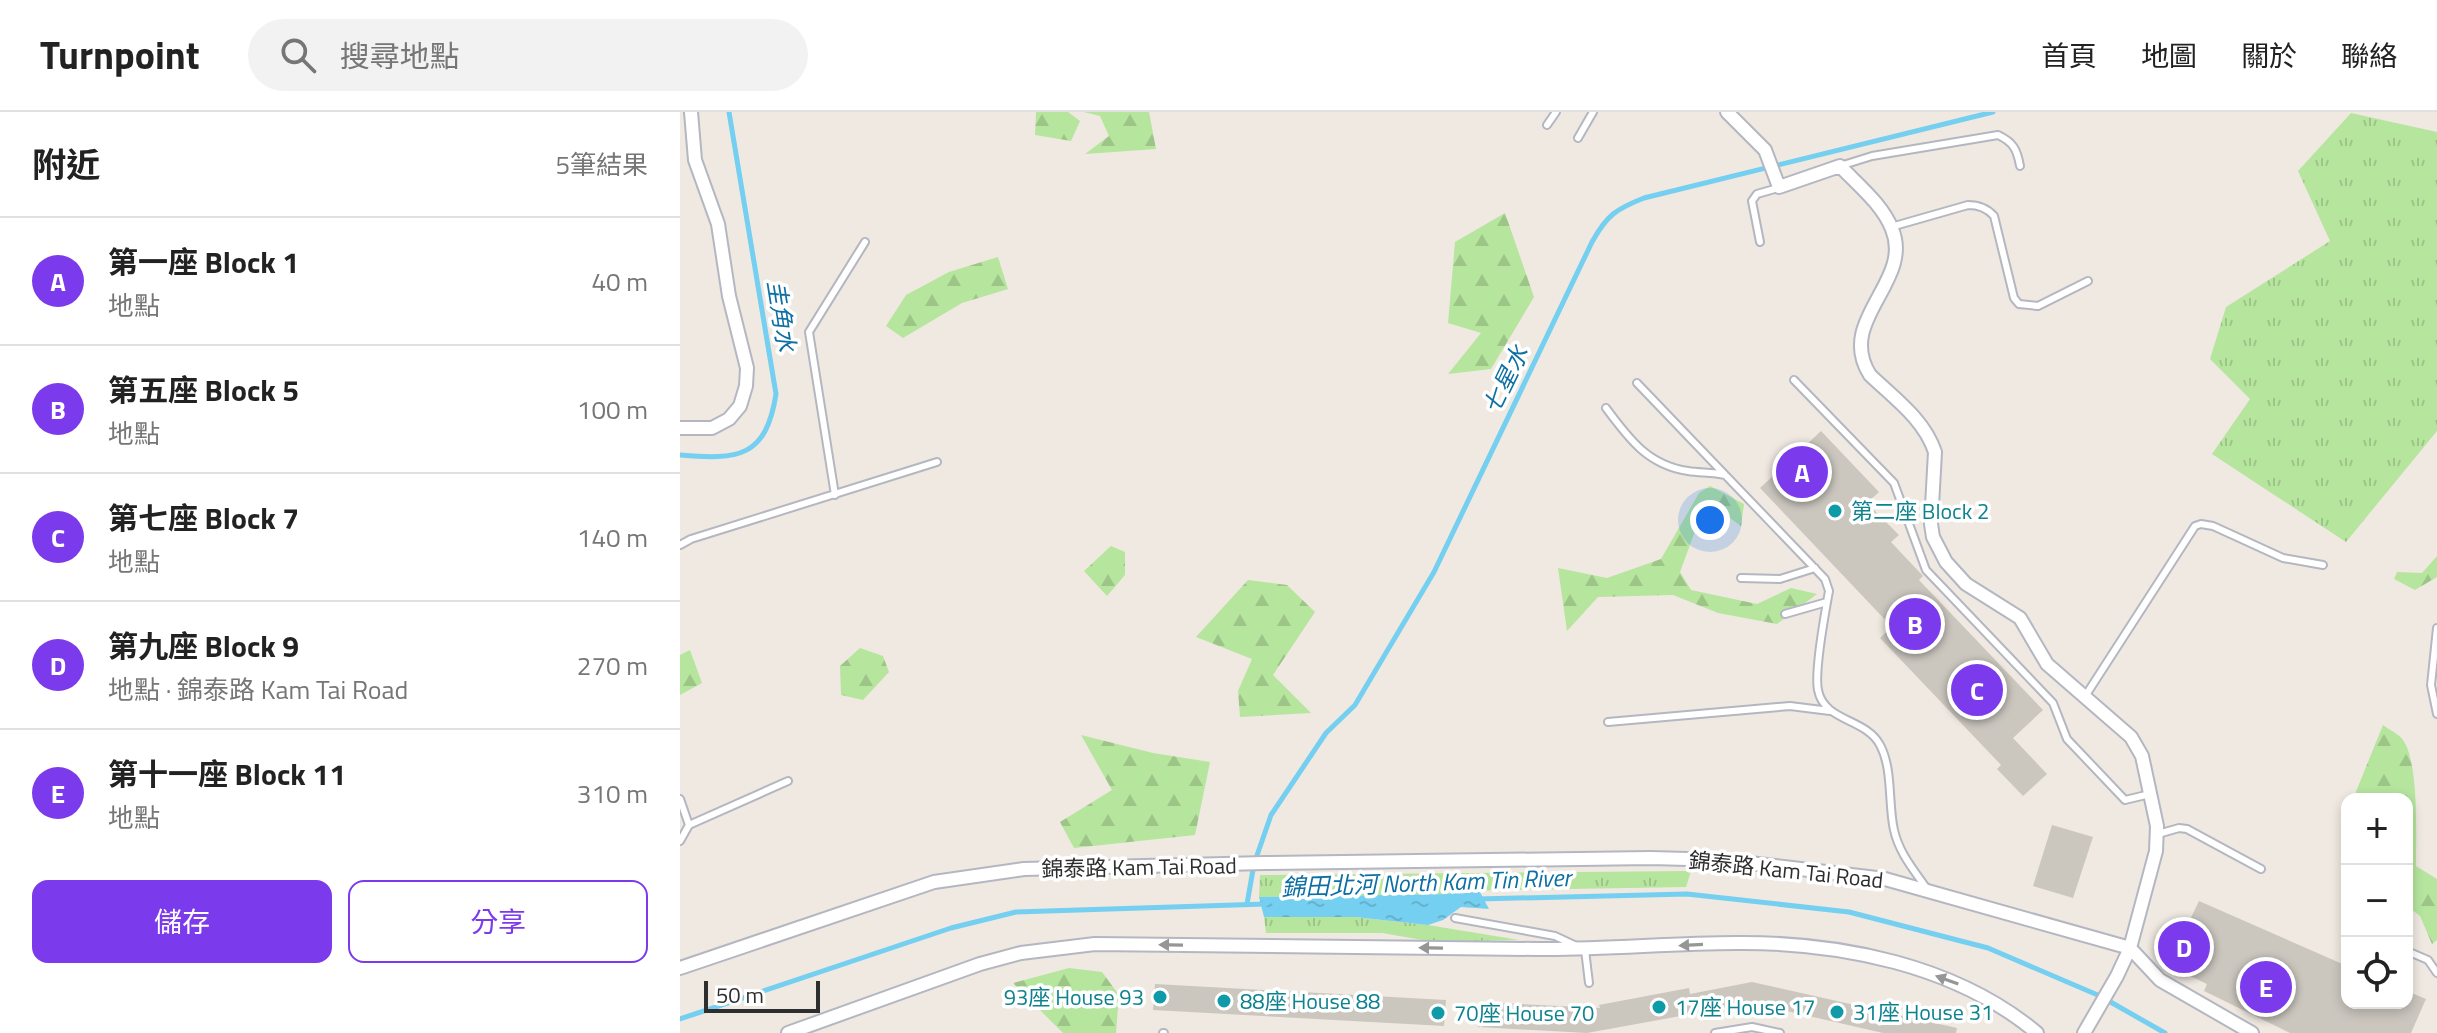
<!DOCTYPE html>
<html lang="zh-TW">
<head>
<meta charset="utf-8">
<style>
  :root { --surface:#fff; --page:#f2f2f2; --text:#222; --muted:#767676; --line:#e0e0e0; --accent:#7c3aed }
  body { margin:0; font-family:"Titillium Web","Noto Sans TC",sans-serif; background:var(--page); color:var(--text) }
  .controls { position:absolute; right:24px; bottom:24px; display:grid; overflow:hidden; border-radius:16px; box-shadow:0 4px 12px #0003 }
  .controls button { width:72px; height:72px; display:grid; place-items:center; padding:0; border:0; border-bottom:2px solid var(--line); background:var(--surface); color:var(--text); font:40px sans-serif }
  .scale { position:absolute; left:24px; bottom:20px; width:116px; box-sizing:border-box; padding-left:8px; border:4px solid #2e2e2e; border-top:0; font-size:22px; line-height:28px; white-space:nowrap; color:#2e2e2e; -webkit-text-stroke:6px #fff; paint-order:stroke }
  .you { position:absolute; left:1030px; top:408px; width:28px; height:28px; margin:-20px; border:6px solid #fff; border-radius:50%; background:#1a73e8; box-shadow:0 0 0 12px #1a73e833 }
  .badge { display:grid; place-items:center; width:52px; height:52px; border-radius:50%; background:var(--accent); color:#fff; font-size:26px; font-weight:700 }
  .pin { position:absolute; translate:-50% -50%; border:4px solid #fff; box-shadow:0 2px 8px #0006 }
  .list { margin:0; padding:0; list-style:none }
  h2 { display:flex; justify-content:space-between; align-items:center; height:104px; margin:0; padding:0 32px; font-size:34px }
  h2 small { font-size:26px; font-weight:400; color:var(--muted) }
  .list li { display:grid; grid-template-columns:52px 1fr auto; gap:24px; align-items:center; box-sizing:border-box; height:128px; padding:0 32px; border-top:2px solid var(--line) }
  .list b { display:block; font-size:30px; white-space:nowrap }
  .list p { margin:0; font-size:26px; white-space:nowrap; color:var(--muted) }
  .list em { font-size:26px; font-style:normal; color:var(--muted) }
  .actions { display:flex; gap:16px; padding:24px 32px }
  .actions a { flex:1; padding:18px 0; border:2px solid var(--accent); border-radius:16px; text-align:center; font-size:28px; color:var(--accent) }
  .actions .main { background:var(--accent); color:#fff }
  .icon { flex:none; width:44px; height:44px; fill:none; stroke:currentColor; stroke-width:2; stroke-linecap:round; stroke-linejoin:round }
  .map { position:relative; flex:none; width:1757px; height:921px; overflow:hidden }
  header { display:flex; align-items:center; gap:48px; box-sizing:border-box; height:112px; padding:0 40px; background:var(--surface); border-bottom:2px solid var(--line) }
  header strong { font-size:38px }
  nav { display:flex; gap:44px; margin-inline-start:auto; font-size:28px }
  .search { width:560px; height:72px; background:var(--page); display:flex; align-items:center; gap:20px; box-sizing:border-box; padding:0 28px; border-radius:44px; color:var(--muted); font-size:30px }
  main { display:flex }
  aside { flex:1; background:var(--surface) }
  .map>svg:first-child { display:block }
  .grass { fill:url(#grass-tufts) }
  .forest { fill:url(#forest-firs) }
  .water { fill:url(#water-ripples) }
  .lines { fill:none; stroke-linecap:round; stroke-linejoin:round }
  .stream { stroke:#75cff0; stroke-width:5 }
  .building { fill:#cbc7bf }
  .service-casing { stroke:#b4b7c1; stroke-width:10 }
  .minor-casing { stroke:#b4b7c1; stroke-width:16 }
  .service { stroke:#fff; stroke-width:6 }
  .minor { stroke:#fff; stroke-width:12 }
  .oneway { fill:#969696 }
  .culture-dot { fill:#0f9aa8; stroke:#fff; stroke-width:3 }
  .labels { text-anchor:middle; stroke-width:7; stroke-linejoin:round; paint-order:stroke }
  .culture-label { font-size:22px; fill:#0d838f; stroke:#fff; text-anchor:start }
  .street-label { font-size:22px; fill:#2e2e2e; stroke:#fff }
  .water-label { font-size:24px; font-style:italic; fill:#0d6fa3; stroke:#fff }
</style>
</head>
<body>
<header>
<strong>Turnpoint</strong>
<div class="search"><svg class="icon" aria-label="search" viewBox="0 0 24 24"><circle cx="10" cy="10" r="6"/><path d="M15 15l6 6"/></svg>搜尋地點</div>
<nav><a>首頁</a><a>地圖</a><a>關於</a><a>聯絡</a></nav>
</header>
<main>
<aside>
<h2>附近<small>5筆結果</small></h2>
<ul class="list">
<li><span class="badge">A</span><div><b>第一座 Block 1</b><p>地點</p></div><em>40 m</em></li>
<li><span class="badge">B</span><div><b>第五座 Block 5</b><p>地點</p></div><em>100 m</em></li>
<li><span class="badge">C</span><div><b>第七座 Block 7</b><p>地點</p></div><em>140 m</em></li>
<li><span class="badge">D</span><div><b>第九座 Block 9</b><p>地點 · 錦泰路 Kam Tai Road</p></div><em>270 m</em></li>
<li><span class="badge">E</span><div><b>第十一座 Block 11</b><p>地點</p></div><em>310 m</em></li>
</ul>
<div class="actions"><a class="main">儲存</a><a>分享</a></div>
</aside>
<div class="map">
<svg width="1757" height="921" viewBox="0 0 1757 921">
  <defs>
    <pattern id="grass-tufts" width="24" height="20" patternUnits="userSpaceOnUse" patternTransform="scale(2)"><rect width="24" height="20" fill="#b6e59e"/><path d="M3 7l-1-3M5 7V3M7 7l1-3M15 17l-1-3M17 17v-4M19 17l1-3" fill="none" stroke="#9dc588"/></pattern>
    <pattern id="forest-firs" width="22" height="20" patternUnits="userSpaceOnUse" patternTransform="scale(2)"><rect width="22" height="20" fill="#b6e59e"/><path d="M5 1l3.5 6h-7zM16 11l3.5 6h-7z" fill="#9dc588"/></pattern>
    <pattern id="water-ripples" width="26" height="14" patternUnits="userSpaceOnUse" patternTransform="scale(2)"><rect width="26" height="14" fill="#75cff0"/><path d="M2 4q2-2 4 0t4 0M15 11q2-2 4 0t4 0" fill="none" stroke="#66b2ce"/></pattern>
  </defs>
  <rect width="100%" height="100%" fill="#efe9e1"/>
  <!-- grass -->
  <path class="grass" d="M 1671,1 L 1757,20 L 1757,319 L 1666,430 L 1532,342 L 1570,287 L 1530,247 L 1546,195 L 1650,129 L 1618,59 Z
    M 1011,759 L 1006,775 L 780,779 L 770,773 L 771,782 L 579,785 L 580,763 Z
    M 584,805 L 675,805 L 748,813 L 839,828 L 754,830 L 702,821 L 586,821 Z"/>
  <!-- forest -->
  <path class="forest" d="M 356,0 L 388,0 L 400,9 L 391,29 L 355,23 Z
    M 404,0 L 469,0 L 476,37 L 405,42 L 429,24 L 420,4 Z
    M 825,101 L 854,185 L 811,257 L 768,262 L 801,221 L 768,211 L 775,130 Z
    M 318,145 L 328,177 L 282,191 L 223,226 L 206,214 L 226,183 L 269,160 Z
    M 1030,374 L 1064,392 L 1061,414 L 1033,394 L 1014,422 L 1000,460 L 1011,478 L 1077,492 L 1111,476 L 1137,482 L 1097,512 L 1038,501 L 993,483 L 918,485 L 887,519 L 878,456 L 927,466 L 981,447 L 1019,381 Z
    M 431,434 L 445,440 L 445,463 L 427,484 L 404,459 Z
    M 1757,444 L 1757,465 L 1735,478 L 1714,467 L 1717,460 L 1742,461 Z
    M 568,468 L 607,473 L 635,500 L 593,563 L 631,601 L 560,605 L 558,579 L 572,547 L 516,525 Z
    M 180,536 L 203,544 L 209,560 L 183,588 L 161,583 L 160,554 Z
    M 10,538 L 22,571 L 0,583 L 0,543 Z
    M 1703,613 C 1708,617 1719,622 1723,628 C 1739,650 1736,725 1736,754 L 1757,767 L 1757,828 L 1752,832 L 1740,804 L 1727,794 L 1727,687 L 1673,687 Z
    M 401,623 L 473,641 L 530,650 L 515,723 L 394,736 L 380,710 L 432,678 Z
    M 389,856 L 422,860 L 439,883 L 436,921 L 383,921 L 333,871 Z"/>
  <!-- water -->
  <path class="water" d="M 770,772 L 779,773 L 780,779 L 800,780 L 809,797 L 781,795 L 763,808 L 748,813 L 675,805 L 584,805 L 579,785 L 770,782 Z"/>
  <g class="lines">
    <!-- stream -->
    <path class="stream" d="M 0,343 C 58,348 86,346 96,282 L 49,0
      M 799,787 L 1007,782 L 1169,800 L 1308,836 L 1420,884 L 1485,921
      M 567,792 L 574,752 L 591,703 L 646,621 L 675,593 L 754,460 L 912,130 C 927,103 936,97 964,86 L 1313,0
      M 0,907 L 271,816 L 336,800 L 586,792"/>
  </g>
  <!-- building -->
  <path class="building" d="M 1141,319 L 1199,380 L 1187,391 L 1219,423 L 1211,430 L 1243,464 L 1239,468 L 1363,598 L 1333,626 L 1367,662 L 1343,684 L 1317,657 L 1321,653 L 1200,526 L 1212,515 L 1080,376 Z
    M 1372,713 L 1413,725 L 1393,786 L 1353,774 Z
    M 1519,789 L 1667,854 L 1667,891 L 1727,891 L 1727,879 L 1746,887 L 1731,921 L 1610,921 L 1524,879 L 1527,872 L 1478,849 L 1494,815 L 1504,820 Z
    M 1072,870 L 1277,916 L 1276,921 L 1203,921 L 1072,891 L 907,921 L 798,915 L 799,890 L 920,896 L 919,893 L 1009,876 L 1010,882 Z
    M 475,872 L 766,888 L 764,914 L 473,898 Z"/>
  <g class="lines">
    <defs>
      <path id="service" d="M 867,13 L 876,0
        M 898,26 L 913,0
        M 1160,54 L 1192,44 L 1318,23 C 1333,30 1337,37 1340,54
        M 1211,115 L 1288,93 C 1299,93 1307,96 1314,104 L 1334,186 L 1339,192 L 1358,194 L 1408,169
        M 1080,130 L 1072,89 L 1077,82 L 1098,76
        M 1114,268 L 1214,371 L 1246,458 L 1373,591 L 1387,627 L 1445,688 L 1470,682
        M 957,271 L 1145,467 L 1149,479 C 1145,501 1134,559 1138,578 C 1144,610 1186,606 1200,633 C 1213,657 1208,692 1214,718 C 1219,741 1234,758 1247,777
        M 926,296 C 949,327 968,353 1008,359 C 1020,361 1033,360 1045,363
        M 155,383 L 129,220 L 185,130
        M 0,433 L 11,427 L 257,350
        M 1061,466 L 1100,467 L 1135,456
        M 1105,502 L 1147,490
        M 1757,516 L 1751,573 L 1757,602
        M 1404,586 L 1515,414 L 1521,412 L 1533,414 L 1603,446 L 1643,453
        M 928,610 L 1110,594 L 1150,599
        M 0,687 L 9,713
        M 1478,722 L 1499,716 L 1507,717 L 1581,757
        M 0,729 L 9,713 L 108,669
        M 775,806 L 875,824 L 905,838 L 909,871
        M 1727,839 L 1748,848 L 1757,861
        M 483,921 L 484,921
        M 1035,921 L 1072,915 L 1100,921"/>
      <path id="minor" d="M 1047,0 L 1085,38 L 1099,75 L 1160,54 C 1178,73 1202,92 1212,117 C 1234,170 1155,208 1190,263 C 1214,286 1244,307 1255,340 L 1251,412 L 1253,425 L 1266,450 L 1286,472 L 1340,506 L 1367,552 L 1451,625 L 1462,644 L 1477,714 L 1476,739 L 1450,836 L 1437,864 L 1404,921
        M 0,316 L 32,316 L 49,307 L 60,294 L 66,274 L 67,256 L 49,184 L 38,112 L 15,48 L 11,0
        M 1450,836 L 1480,868 L 1572,921
        M 0,856 L 254,770 L 344,757 L 585,751 L 971,746 L 1044,748 L 1205,767 L 1450,836
        M 108,921 L 300,852 L 341,841 L 415,832 C 562,834 709,836 857,837 C 923,838 990,831 1056,831 C 1160,830 1276,853 1357,921"/>
    </defs>
    <!-- service casing -->
    <use href="#service" class="service-casing"/>
    <!-- minor casing -->
    <use href="#minor" class="minor-casing"/>
    <!-- service -->
    <use href="#service" class="service"/>
    <!-- minor -->
    <use href="#minor" class="minor"/>
  </g>
  <!-- one-way arrows -->
  <defs><path id="oneway-solid" d="M-6-.8H1V-3.2L6.5 0L1 3.2V.8H-6Z" transform="scale(2)"/></defs>
  <g class="oneway">
    <use href="#oneway-solid" transform="translate(491 833) rotate(-179)"/>
    <use href="#oneway-solid" transform="translate(1011 833) rotate(177)"/>
    <use href="#oneway-solid" transform="translate(751 836) rotate(-179)"/>
    <use href="#oneway-solid" transform="translate(1267 868) rotate(-160)"/>
  </g>
  <!-- markers -->
  <g class="culture-dot">
    <circle cx="1155" cy="399" r="8"/>
    <circle cx="480" cy="885" r="8"/>
    <circle cx="544" cy="889" r="8"/>
    <circle cx="979" cy="895" r="8"/>
    <circle cx="1157" cy="900" r="8"/>
    <circle cx="758" cy="901" r="8"/>
  </g>
  <g class="labels">
    <!-- culture labels -->
    <g class="culture-label">
      <text x="1171" y="407">第二座 Block 2</text>
      <text x="464" y="893" text-anchor="end">93座 House 93</text>
      <text x="560" y="897">88座 House 88</text>
      <text x="995" y="903">17座 House 17</text>
      <text x="1173" y="908">31座 House 31</text>
      <text x="774" y="909">70座 House 70</text>
    </g>
    <!-- street labels -->
    <g class="street-label">
      <text transform="translate(459 755) rotate(-1)" y="8">錦泰路 Kam Tai Road</text>
      <text transform="translate(1106 758) rotate(6)" y="8">錦泰路 Kam Tai Road</text>
    </g>
    <!-- water labels -->
    <g class="water-label">
      <text transform="translate(101 204) rotate(81)" y="8">圭角水</text>
      <text transform="translate(826 268) rotate(-64)" y="8">七星水</text>
      <text transform="translate(746 771) rotate(-2)" y="8">錦田北河 North Kam Tin River</text>
    </g>
  </g>
</svg>
<div class="controls">
<button>+</button>
<button>−</button>
<button><svg class="icon" aria-label="locate" viewBox="0 0 24 24"><circle cx="12" cy="12" r="6"/><path d="M12 2v4M12 18v4M2 12h4M18 12h4"/></svg></button>
</div>
<div class="scale">50 m</div>
<div class="you"></div>
<div class="pin badge" style="left:1122px;top:360px">A</div>
<div class="pin badge" style="left:1235px;top:512px">B</div>
<div class="pin badge" style="left:1297px;top:578px">C</div>
<div class="pin badge" style="left:1504px;top:835px">D</div>
<div class="pin badge" style="left:1586px;top:875px">E</div>
</div>
</main>
</body>
</html>
